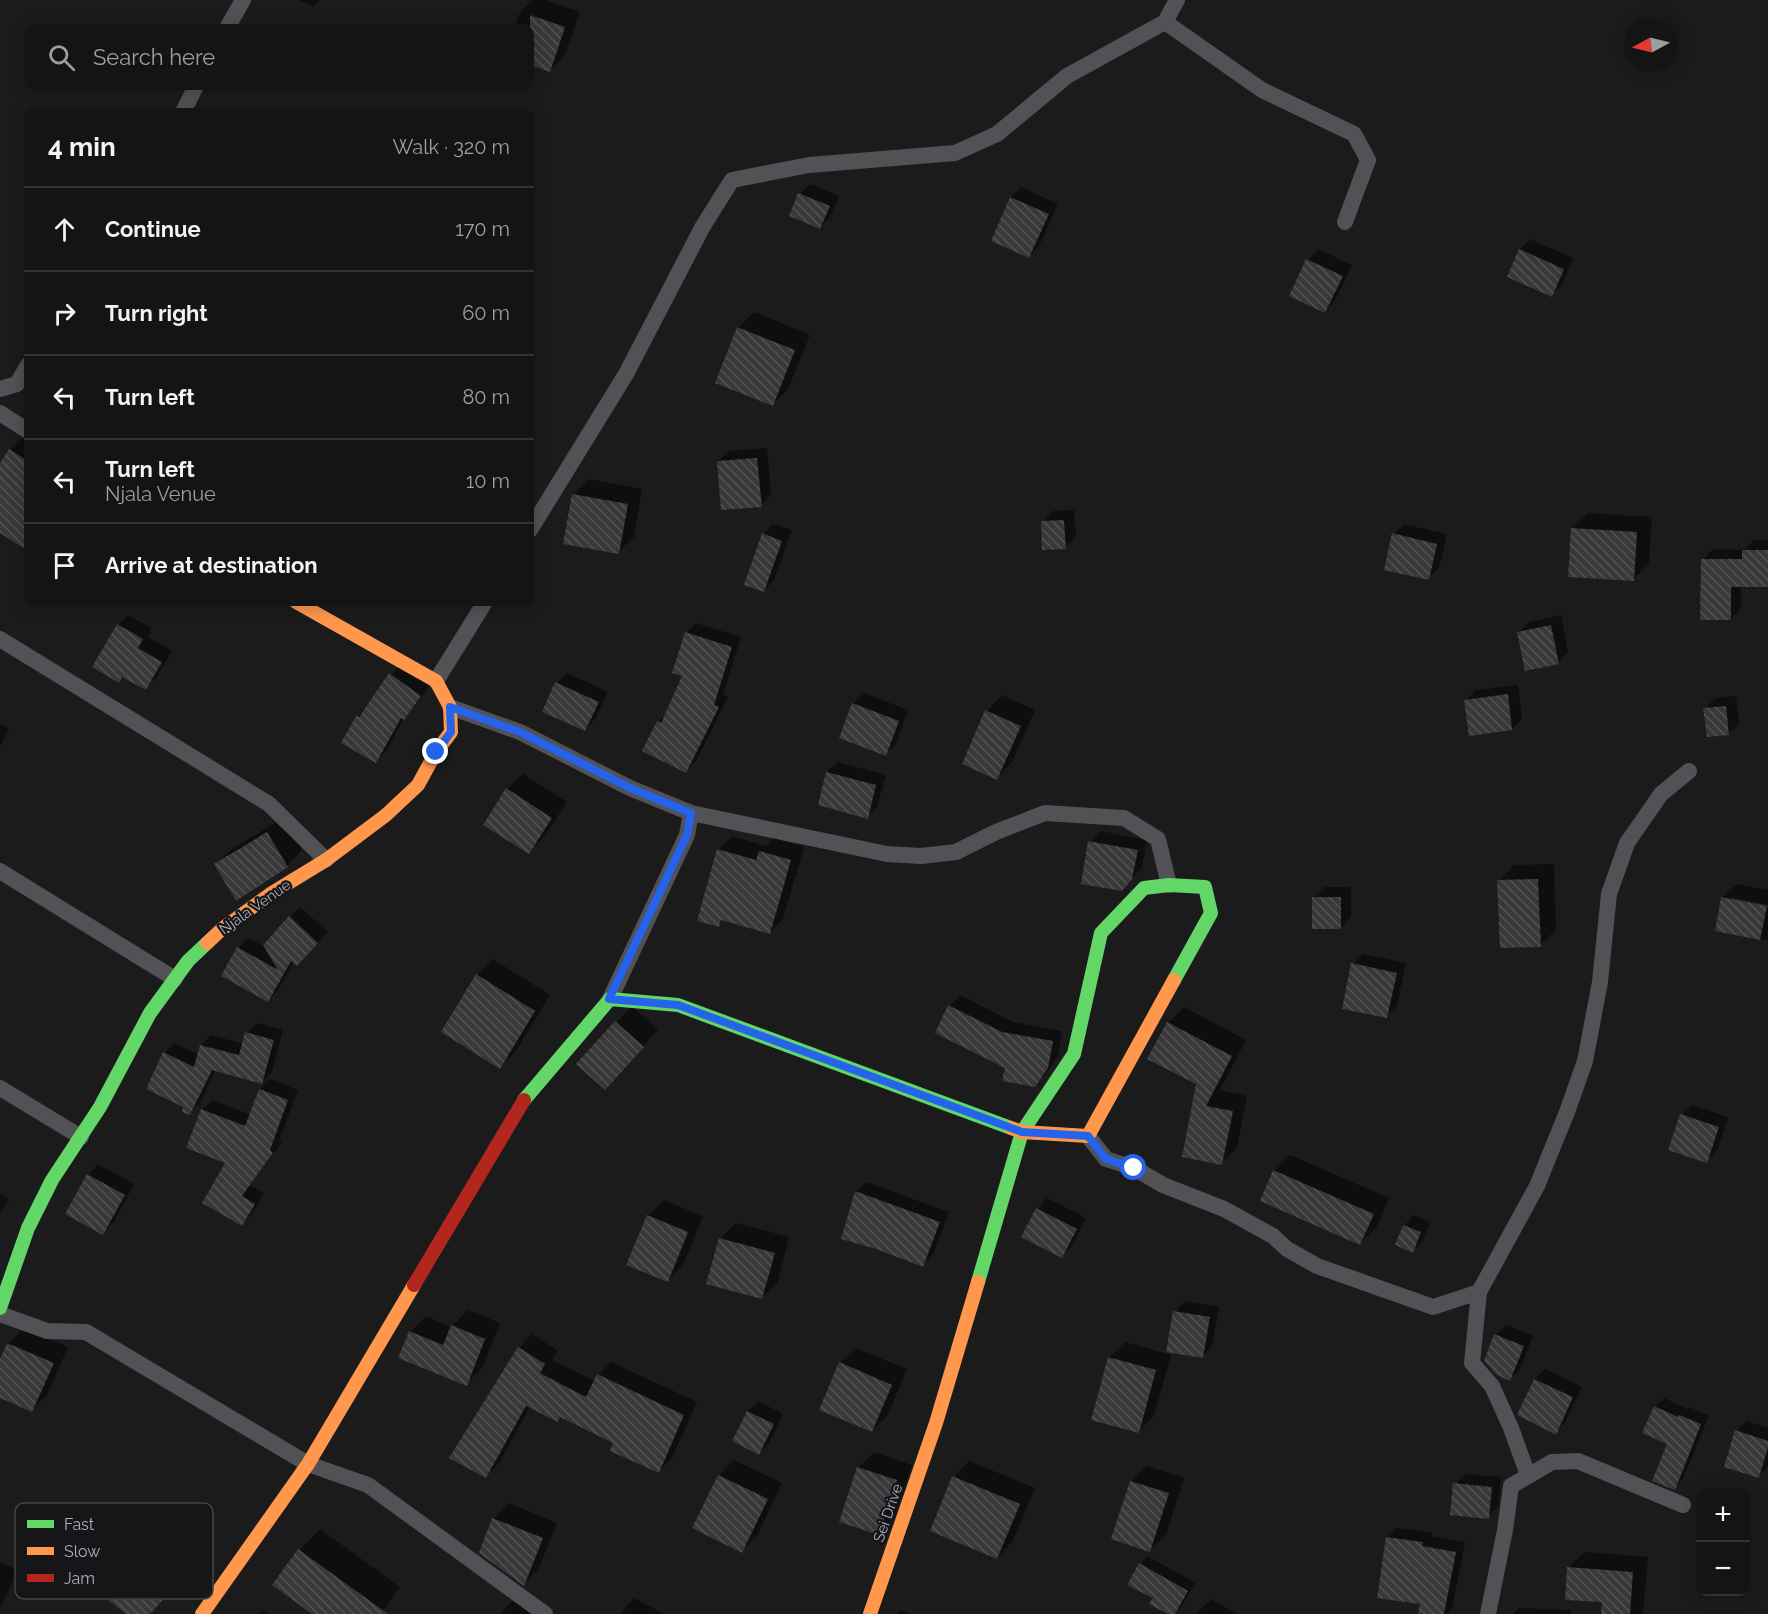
<!DOCTYPE html>
<html lang="en">
<head>
<meta charset="utf-8">
<style>
  :root { --surface:#141415; --page:#212122; --text:#f1f3f6; --muted:#9d9ea0; --line:#333334 }
  body { margin:0; font-family:Raleway,sans-serif; background:var(--page); color:var(--text) }
  .controls { position:absolute; right:18px; bottom:18px; display:grid; overflow:hidden; border-radius:12px; box-shadow:0 3px 15px #0003 }
  .controls button { width:54px; height:54px; display:grid; place-items:center; padding:0; border:0; border-bottom:2px solid var(--line); background:var(--surface); color:var(--text); font:30px sans-serif }
  .compass { position:absolute; left:1624px; top:18px; width:54px; height:54px; border-radius:50%; background:var(--surface); box-shadow:0 3px 15px #0003; rotate:263deg }
  .stop { position:absolute; width:18px; height:18px; margin:-14px; border:4px solid #2563eb; border-radius:50%; background:#fff }
  .stop.end { background:#2563eb; border-color:#fff; box-shadow:0 2px 6px #0008 }
  .list { margin:0; padding:0; list-style:none }
  h2 { display:flex; justify-content:space-between; align-items:center; height:78px; margin:0; padding:0 24px; font-size:26px }
  h2 small { font-size:20px; font-weight:400; color:var(--muted) }
  .list li { display:grid; grid-template-columns:39px 1fr auto; gap:18px; align-items:center; box-sizing:border-box; height:84px; padding:0 24px; border-top:2px solid var(--line) }
  .list b { display:block; font-size:22px; white-space:nowrap }
  .list p { margin:0; font-size:20px; white-space:nowrap; color:var(--muted) }
  .list em { font-size:20px; font-style:normal; color:var(--muted) }
  .icon { flex:none; width:33px; height:33px; fill:none; stroke:currentColor; stroke-width:2; stroke-linecap:round; stroke-linejoin:round }
  .map { position:relative; flex:none; width:1768px; height:1614px; overflow:hidden }
  .search { position:absolute; background:var(--surface); box-shadow:0 3px 15px #0003; left:24px; top:24px; width:510px; height:66px; display:flex; align-items:center; gap:15px; box-sizing:border-box; padding:0 21px; border-radius:12px; color:var(--muted); font-size:22px }
  .panel { position:absolute; background:var(--surface); box-shadow:0 3px 15px #0003; left:24px; top:108px; width:510px; height:498px; border-radius:12px }
  .map>svg:first-child { display:block }
  .shadow { fill:#0007 }
  .building { fill:url(#building-back-hatch) }
  .lines { fill:none; stroke-linecap:round; stroke-linejoin:round }
  .street { stroke:#515156; stroke-width:16 }
  .fast { stroke:#63d668; stroke-width:14 }
  .slow { stroke:#ff974d; stroke-width:14 }
  .jam { stroke:#b3261e; stroke-width:14 }
  .route { stroke:#2563eb; stroke-width:8 }
  .labels { text-anchor:middle; stroke-width:4.5; stroke-linejoin:round; paint-order:stroke }
  .street-label { font-size:15px; fill:#acaebd; stroke:#161518 }
  .key { fill:#161518; stroke:#43434a; stroke-width:1.5 }
  .key-label { font-size:16px; fill:#acaebd }
</style>
</head>
<body>
<div class="map">
<svg width="1768" height="1614" viewBox="0 0 1768 1614">
  <defs>
    <pattern id="building-back-hatch" width="6" height="6" patternUnits="userSpaceOnUse" patternTransform="scale(1.5)"><rect width="6" height="6" fill="#38383a"/><path d="M-1 5l2 2M0 0l6 6M5-1l2 2" fill="none" stroke="#525255"/></pattern>
  </defs>
  <rect width="100%" height="100%" fill="#1b1b1c"/>
  <!-- shadow -->
  <path class="shadow" d="M 299,0 L 320,0 L 313,7 Z
    M 533,0 L 545,0 L 580,12 L 565,55 L 550,70 L 530,63 L 530,28 L 515,28 L 520,12 Z
    M 810,184 L 839,196 L 830,217 L 820,227 L 800,194 Z
    M 1021,187 L 1058,204 L 1039,246 L 1029,256 L 993,240 L 1011,197 Z
    M 1530,239 L 1573,258 L 1562,285 L 1551,295 L 1509,276 L 1520,249 Z
    M 1318,249 L 1352,265 L 1335,301 L 1325,311 L 1291,295 L 1308,260 Z
    M 754,312 L 810,335 L 788,389 L 773,404 L 738,328 Z
    M 22,438 L 28,442 L 28,550 L 0,532 L 0,466 L 10,450 Z
    M 767,448 L 771,495 L 761,505 L 718,461 L 729,451 Z
    M 589,479 L 642,489 L 634,537 L 618,552 L 573,495 Z
    M 1074,510 L 1076,537 L 1065,547 L 1042,522 L 1053,511 Z
    M 1588,513 L 1652,517 L 1649,564 L 1633,579 L 1572,529 Z
    M 773,524 L 792,530 L 774,580 L 764,591 L 763,534 Z
    M 1404,524 L 1447,534 L 1439,568 L 1428,578 L 1394,534 Z
    M 1754,540 L 1768,540 L 1768,585 L 1741,585 L 1741,608 L 1731,619 L 1703,560 L 1713,549 L 1744,550 Z
    M 128,615 L 152,628 L 148,637 L 172,651 L 156,678 L 146,688 L 124,676 L 119,681 L 118,625 Z
    M 1561,615 L 1568,652 L 1558,662 L 1519,632 L 1529,622 Z
    M 696,623 L 741,637 L 723,694 L 728,697 L 696,761 L 686,771 L 658,722 L 666,714 L 684,675 L 686,633 Z
    M 401,664 L 430,686 L 404,718 L 386,751 L 376,761 L 343,743 L 358,716 Z
    M 567,673 L 608,692 L 595,719 L 585,730 L 557,683 Z
    M 1518,685 L 1522,719 L 1512,729 L 1466,700 L 1476,690 Z
    M 864,693 L 908,710 L 896,744 L 885,754 L 841,737 L 854,703 Z
    M 1002,695 L 1035,710 L 1012,762 L 997,778 L 987,711 Z
    M 1736,696 L 1739,723 L 1729,733 L 1705,709 L 1715,698 Z
    M 0,724 L 9,729 L 0,746 Z
    M 838,762 L 886,775 L 877,807 L 867,817 L 819,804 L 827,772 Z
    M 523,774 L 567,802 L 544,837 L 529,852 L 507,789 Z
    M 283,818 L 302,850 L 287,866 L 216,864 L 232,849 Z
    M 1100,831 L 1147,840 L 1142,868 L 1121,889 L 1090,842 Z
    M 732,836 L 766,846 L 774,838 L 804,847 L 783,919 L 770,933 L 724,920 L 718,925 L 718,850 Z
    M 1554,864 L 1556,930 L 1540,945 L 1499,881 L 1514,865 Z
    M 1737,884 L 1768,890 L 1768,905 L 1731,897 L 1731,900 L 1768,908 L 1768,940 L 1716,930 L 1722,898 Z
    M 1324,887 L 1351,887 L 1351,917 L 1341,928 L 1313,898 Z
    M 300,907 L 328,932 L 307,954 L 294,961 L 278,990 L 268,1000 L 238,948 L 249,938 L 263,946 Z
    M 1363,954 L 1406,963 L 1397,1006 L 1387,1016 L 1353,964 Z
    M 493,959 L 550,995 L 516,1051 L 500,1067 L 477,975 Z
    M 960,995 L 1013,1022 L 1062,1031 L 1058,1056 L 1045,1075 L 1034,1085 L 1007,1067 L 937,1032 L 950,1006 Z
    M 632,1006 L 658,1030 L 605,1088 L 578,1064 Z
    M 1184,1007 L 1246,1040 L 1220,1090 L 1247,1096 L 1237,1147 L 1222,1163 L 1198,1084 L 1168,1023 Z
    M 257,1023 L 283,1030 L 272,1072 L 262,1082 L 216,1069 L 200,1103 L 190,1113 L 185,1106 L 164,1053 L 174,1043 L 199,1055 L 201,1045 L 211,1035 L 244,1044 L 247,1033 Z
    M 270,1079 L 298,1090 L 279,1140 L 282,1142 L 250,1185 L 264,1193 L 252,1214 L 242,1224 L 227,1162 L 202,1110 L 213,1100 L 251,1115 L 260,1089 Z
    M 1692,1105 L 1728,1117 L 1717,1151 L 1706,1161 L 1682,1115 Z
    M 1290,1155 L 1389,1198 L 1376,1228 L 1360,1243 L 1274,1171 Z
    M 98,1164 L 134,1184 L 113,1223 L 103,1233 L 67,1213 L 88,1175 Z
    M 866,1182 L 949,1212 L 933,1255 L 922,1266 L 856,1192 Z
    M 0,1194 L 9,1200 L 0,1213 Z
    M 1047,1198 L 1086,1218 L 1072,1246 L 1062,1256 L 1037,1209 Z
    M 664,1200 L 703,1216 L 683,1265 L 668,1280 L 648,1216 Z
    M 1414,1215 L 1430,1222 L 1423,1241 L 1413,1251 L 1404,1226 Z
    M 736,1223 L 789,1237 L 778,1282 L 762,1298 L 720,1239 Z
    M 1185,1301 L 1219,1307 L 1212,1346 L 1202,1357 L 1175,1312 Z
    M 468,1310 L 500,1323 L 482,1368 L 466,1384 L 410,1332 L 426,1316 L 451,1327 Z
    M 1506,1325 L 1533,1336 L 1520,1369 L 1510,1379 L 1496,1335 Z
    M 24,1328 L 68,1347 L 47,1395 L 32,1410 L 0,1397 L 0,1363 L 8,1343 Z
    M 532,1334 L 558,1351 L 552,1360 L 595,1381 L 598,1375 L 611,1362 L 697,1402 L 672,1458 L 659,1471 L 615,1442 L 562,1416 L 557,1420 L 530,1407 L 499,1463 L 486,1476 L 519,1348 Z
    M 1125,1342 L 1171,1355 L 1154,1416 L 1139,1431 L 1109,1358 Z
    M 855,1348 L 907,1369 L 888,1415 L 872,1431 L 840,1363 Z
    M 1545,1369 L 1582,1387 L 1565,1423 L 1555,1433 L 1519,1414 L 1535,1379 Z
    M 1664,1398 L 1687,1409 L 1689,1407 L 1709,1415 L 1683,1479 L 1674,1488 L 1669,1443 L 1655,1407 Z
    M 758,1401 L 783,1414 L 769,1443 L 759,1453 L 748,1411 Z
    M 1747,1421 L 1768,1428 L 1768,1466 L 1758,1476 L 1736,1431 Z
    M 874,1452 L 912,1465 L 894,1518 L 879,1533 L 858,1468 Z
    M 734,1460 L 782,1483 L 757,1536 L 741,1551 L 719,1476 Z
    M 969,1461 L 1035,1488 L 1012,1542 L 997,1558 L 932,1530 L 954,1477 Z
    M 1147,1466 L 1184,1478 L 1166,1535 L 1150,1550 L 1131,1481 Z
    M 1465,1474 L 1501,1477 L 1498,1507 L 1488,1517 L 1455,1484 Z
    M 509,1503 L 557,1523 L 539,1568 L 524,1584 L 494,1519 Z
    M 1397,1528 L 1432,1532 L 1432,1536 L 1465,1542 L 1452,1609 L 1447,1614 L 1420,1614 L 1422,1603 L 1387,1538 Z
    M 320,1529 L 400,1587 L 380,1614 L 314,1614 L 274,1584 L 300,1550 Z
    M 151,1535 L 191,1568 L 148,1614 L 129,1614 L 105,1595 L 136,1551 Z
    M 1585,1552 L 1648,1557 L 1643,1614 L 1603,1614 L 1604,1601 L 1569,1567 Z
    M 1148,1556 L 1195,1583 L 1181,1607 L 1175,1614 L 1171,1614 L 1155,1597 L 1140,1564 Z
    M 0,1562 L 18,1570 L 0,1609 Z
    M 634,1598 L 665,1614 L 620,1614 Z
    M 1211,1599 L 1237,1614 L 1196,1614 Z
    M 512,1601 L 532,1613 L 531,1614 L 500,1614 Z
    M 1519,1608 L 1571,1610 L 1571,1614 L 1513,1614 Z
    M 263,1610 L 269,1614 L 259,1614 Z
    M 900,1610 L 911,1614 L 896,1614 Z"/>
  <!-- building -->
  <path class="building" d="M 530,15 L 565,27 L 550,72 L 530,65 Z
    M 798,193 L 830,206 L 820,229 L 789,216 Z
    M 1010,197 L 1049,214 L 1029,258 L 991,241 Z
    M 1519,249 L 1564,269 L 1552,297 L 1507,277 Z
    M 1306,259 L 1343,276 L 1325,313 L 1289,296 Z
    M 737,327 L 795,350 L 773,406 L 715,383 Z
    M 9,449 L 28,461 L 28,551 L 0,533 L 0,463 Z
    M 757,458 L 762,507 L 721,510 L 717,461 Z
    M 572,494 L 628,504 L 619,554 L 563,544 Z
    M 1064,520 L 1066,549 L 1042,550 L 1041,521 Z
    M 1571,528 L 1637,532 L 1634,581 L 1568,577 Z
    M 762,533 L 782,541 L 764,592 L 744,585 Z
    M 1392,533 L 1437,544 L 1429,580 L 1384,570 Z
    M 1742,550 L 1768,550 L 1768,587 L 1731,587 L 1731,620 L 1700,620 L 1701,559 L 1742,559 Z
    M 117,624 L 143,639 L 138,648 L 162,662 L 146,690 L 122,677 L 119,683 L 92,667 Z
    M 1551,625 L 1559,664 L 1525,671 L 1517,632 Z
    M 685,632 L 732,647 L 714,705 L 719,707 L 686,773 L 642,751 L 657,721 L 661,723 L 682,676 L 672,673 Z
    M 389,673 L 421,696 L 404,720 L 401,718 L 376,763 L 341,743 L 356,716 L 359,717 Z
    M 555,682 L 599,702 L 585,731 L 542,712 Z
    M 1508,694 L 1512,730 L 1469,736 L 1464,700 Z
    M 852,703 L 899,721 L 886,756 L 839,738 Z
    M 1726,706 L 1729,735 L 1707,737 L 1703,708 Z
    M 985,710 L 1021,726 L 997,780 L 962,764 Z
    M 826,772 L 876,785 L 868,819 L 818,805 Z
    M 506,788 L 552,818 L 529,854 L 483,825 Z
    M 267,832 L 288,867 L 236,901 L 214,864 Z
    M 1088,841 L 1138,850 L 1132,879 L 1122,891 L 1081,884 Z
    M 717,849 L 756,860 L 759,851 L 791,860 L 770,934 L 721,920 L 719,927 L 697,921 Z
    M 1538,879 L 1541,947 L 1500,948 L 1497,880 Z
    M 1312,897 L 1341,897 L 1341,929 L 1312,929 Z
    M 1721,897 L 1767,906 L 1760,940 L 1715,931 Z
    M 289,916 L 318,943 L 297,966 L 291,961 L 268,1002 L 221,976 L 237,947 L 278,970 L 263,945 Z
    M 1351,963 L 1397,973 L 1387,1018 L 1342,1009 Z
    M 476,974 L 535,1011 L 500,1069 L 441,1032 Z
    M 948,1005 L 1002,1032 L 1053,1041 L 1048,1068 L 1035,1087 L 1002,1081 L 1005,1068 L 935,1033 Z
    M 615,1021 L 644,1047 L 605,1090 L 576,1064 Z
    M 1167,1022 L 1232,1056 L 1206,1106 L 1233,1111 L 1222,1165 L 1182,1157 L 1196,1084 L 1147,1059 Z
    M 245,1032 L 274,1040 L 262,1084 L 212,1070 L 190,1115 L 182,1112 L 183,1107 L 146,1089 L 163,1052 L 194,1067 L 200,1045 L 239,1055 Z
    M 259,1089 L 288,1100 L 270,1150 L 273,1153 L 242,1196 L 255,1204 L 242,1226 L 202,1203 L 225,1163 L 186,1148 L 201,1109 L 245,1126 Z
    M 1680,1114 L 1719,1127 L 1707,1163 L 1668,1150 Z
    M 1273,1170 L 1374,1214 L 1360,1245 L 1260,1201 Z
    M 87,1174 L 125,1195 L 103,1235 L 65,1214 Z
    M 855,1191 L 940,1222 L 923,1267 L 876,1249 L 841,1239 Z
    M 1036,1208 L 1077,1229 L 1062,1258 L 1021,1237 Z
    M 647,1215 L 688,1232 L 668,1282 L 626,1265 Z
    M 1403,1225 L 1421,1232 L 1413,1253 L 1395,1245 Z
    M 719,1238 L 775,1253 L 762,1299 L 706,1284 Z
    M 1173,1311 L 1210,1317 L 1203,1358 L 1166,1352 Z
    M 451,1325 L 485,1339 L 467,1386 L 398,1358 L 409,1331 L 443,1345 Z
    M 1494,1334 L 1524,1346 L 1510,1381 L 1497,1375 L 1484,1361 Z
    M 7,1343 L 54,1363 L 32,1412 L 0,1398 L 0,1359 Z
    M 518,1347 L 545,1364 L 540,1373 L 586,1397 L 597,1374 L 684,1415 L 659,1473 L 610,1451 L 613,1443 L 560,1417 L 558,1422 L 526,1406 L 486,1478 L 449,1458 Z
    M 1108,1357 L 1156,1370 L 1139,1433 L 1091,1420 Z
    M 839,1362 L 892,1385 L 872,1432 L 819,1410 Z
    M 1534,1379 L 1573,1397 L 1556,1435 L 1517,1415 Z
    M 1654,1406 L 1678,1417 L 1679,1415 L 1701,1424 L 1675,1490 L 1652,1481 L 1667,1444 L 1642,1433 Z
    M 747,1411 L 774,1424 L 759,1455 L 732,1441 Z
    M 1735,1430 L 1768,1441 L 1768,1447 L 1759,1478 L 1724,1467 Z
    M 857,1467 L 897,1480 L 879,1535 L 839,1522 Z
    M 718,1475 L 768,1499 L 742,1553 L 692,1528 Z
    M 952,1476 L 1020,1504 L 997,1559 L 930,1531 Z
    M 1130,1481 L 1169,1493 L 1150,1552 L 1111,1539 Z
    M 1453,1483 L 1492,1487 L 1489,1519 L 1450,1515 Z
    M 492,1518 L 543,1538 L 524,1586 L 479,1553 Z
    M 1386,1537 L 1423,1542 L 1422,1546 L 1456,1552 L 1444,1614 L 1418,1614 L 1420,1604 L 1377,1598 Z
    M 298,1549 L 388,1614 L 312,1614 L 272,1585 Z
    M 134,1550 L 176,1585 L 150,1614 L 126,1614 L 103,1596 Z
    M 1139,1563 L 1188,1591 L 1175,1614 L 1168,1614 L 1149,1604 L 1153,1598 L 1127,1585 Z
    M 1567,1567 L 1633,1572 L 1630,1614 L 1601,1614 L 1602,1602 L 1565,1600 Z"/>
  <g class="lines">
    <!-- street -->
    <path class="street" d="M 1165,22 L 1262,90 L 1354,134 L 1368,160 L 1345,222
      M 227,28 L 243,0
      M 183,112 L 196,86
      M 0,389 L 17,384 L 28,365
      M 0,413 L 28,431
      M 530,530 L 626,374 L 703,226 L 732,180 L 809,165 L 955,153 L 997,134 L 1067,76 L 1165,22 L 1177,0
      M 0,639 L 269,804 L 326,860
      M 436,681 L 485,602
      M 450,707 L 520,732 L 630,788 L 691,813 L 687,835 L 610,999
      M 691,813 L 887,854 L 921,856 L 956,852 L 996,832 L 1045,813 L 1124,818 L 1158,839 L 1169,885
      M 0,871 L 175,979
      M 0,1088 L 81,1137
      M 1088,1136 L 1106,1159 L 1134,1168 L 1163,1185 L 1224,1209 L 1273,1236 L 1287,1249 L 1317,1266 L 1433,1307 L 1479,1292
      M 0,1314 L 47,1331 L 86,1332 L 308,1464 L 368,1485 L 545,1614
      M 1528,1475 L 1511,1428 L 1492,1386 L 1472,1363 L 1479,1292 L 1537,1186 L 1567,1112 L 1585,1061 L 1600,982 L 1609,894 L 1627,843 L 1661,794 L 1689,771
      M 1488,1614 L 1505,1530 L 1511,1486 L 1552,1462 L 1578,1461 L 1683,1505"/>
    <!-- fast -->
    <path class="fast" d="M 524,1100 L 610,999 L 678,1005 L 1011,1128
      M 978,1282 L 1022,1132 L 1074,1054 L 1101,933 L 1144,888 L 1169,885 L 1205,887 L 1211,913 L 1174,980
      M 0,1308 L 28,1228 L 52,1180 L 100,1107 L 150,1013 L 188,961 L 207,943"/>
    <!-- slow -->
    <path class="slow" d="M 207,943 L 222,929 L 272,893 L 326,860 L 386,815 L 418,785 L 436,752 L 451,732 L 450,707 L 436,681 L 296,602
      M 1011,1128 L 1022,1132 L 1088,1136 L 1174,980
      M 202,1614 L 308,1464 L 414,1285
      M 870,1614 L 936,1423 L 978,1282"/>
    <!-- jam -->
    <path class="jam" d="M 414,1285 L 524,1100"/>
  </g>
  <g class="lines">
    <!-- route -->
    <path class="route" d="M 436,752 L 451,732 L 450,707 L 520,732 L 630,788 L 691,813 L 687,835 L 609,999 L 678,1005 L 1022,1132 L 1088,1136 L 1106,1159 L 1134,1168"/>
  </g>
  <g class="labels">
    <!-- street labels -->
    <g class="street-label">
      <text transform="translate(255 907) rotate(-35)" y="5">Njala Venue</text>
      <text transform="translate(888 1513) rotate(-71)" y="5">Sei Drive</text>
    </g>
  </g>
  <!-- legend -->
  <rect x="15" y="1503" width="198" height="96" rx="9" class="key"/>
  <rect x="27" y="1520" width="27" height="8" fill="#63d668"/>
  <rect x="27" y="1547" width="27" height="8" fill="#ff974d"/>
  <rect x="27" y="1574" width="27" height="8" fill="#b3261e"/>
  <g class="key-label">
    <text x="64" y="1530">Fast</text>
    <text x="64" y="1557">Slow</text>
    <text x="64" y="1584">Jam</text>
  </g>
</svg>
<div class="controls">
<button>+</button>
<button>−</button>
</div>
<svg class="compass" viewBox="-18 -18 36 36"><path d="M0-13l5 13h-10z" fill="#e53935"/><path d="M0 13l5-13h-10z" fill="#9d9ea0"/></svg>
<div class="stop" style="left:1134px;top:1168px"></div>
<div class="stop end" style="left:436px;top:752px"></div>
<div class="search"><svg class="icon" aria-label="search" viewBox="0 0 24 24"><circle cx="10" cy="10" r="6"/><path d="M15 15l6 6"/></svg>Search here</div>
<section class="panel">
<h2>4 min<small>Walk · 320 m</small></h2>
<ul class="list">
<li><svg class="icon" aria-label="ahead" viewBox="0 0 24 24"><path d="M12 20V5M6 11l6-6 6 6"/></svg><div><b>Continue</b></div><em>170 m</em></li>
<li><svg class="icon" aria-label="right" viewBox="0 0 24 24"><path d="M7 20v-9h11M14 6l5 5-5 5"/></svg><div><b>Turn right</b></div><em>60 m</em></li>
<li><svg class="icon" aria-label="left" viewBox="0 0 24 24"><path d="M17 20v-9H6M10 6l-5 5 5 5"/></svg><div><b>Turn left</b></div><em>80 m</em></li>
<li><svg class="icon" aria-label="left" viewBox="0 0 24 24"><path d="M17 20v-9H6M10 6l-5 5 5 5"/></svg><div><b>Turn left</b><p>Njala Venue</p></div><em>10 m</em></li>
<li><svg class="icon" aria-label="arrive" viewBox="0 0 24 24"><path d="M6 21V4h12l-3 4 3 4H6"/></svg><div><b>Arrive at destination</b></div></li>
</ul>
</section>
</div>
</body>
</html>
